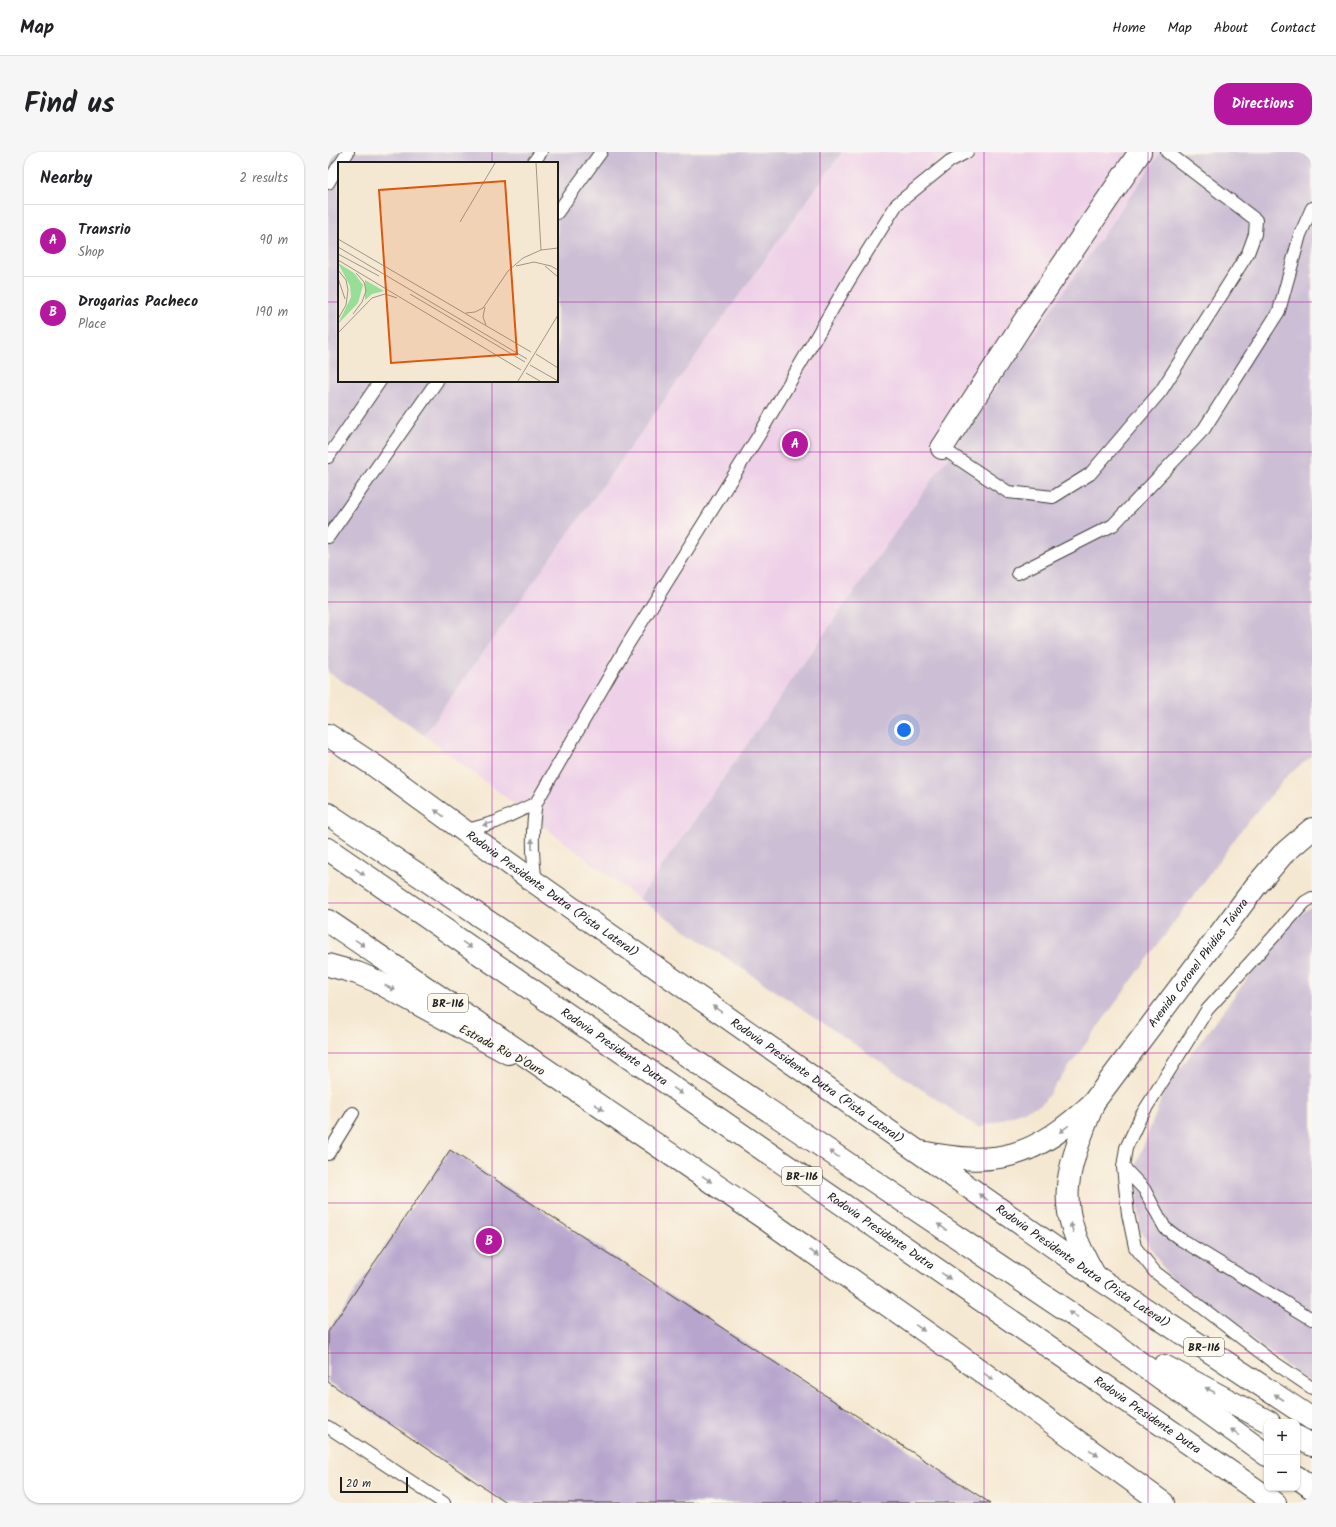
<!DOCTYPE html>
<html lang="en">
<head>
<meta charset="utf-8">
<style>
  :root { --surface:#fff; --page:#f6f6f6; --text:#202124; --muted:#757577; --line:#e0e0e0; --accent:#b5179e }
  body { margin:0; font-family:Kalam,sans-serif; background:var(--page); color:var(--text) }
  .controls { position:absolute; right:12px; bottom:12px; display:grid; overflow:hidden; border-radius:8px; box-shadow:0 1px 3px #0004 }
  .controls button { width:36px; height:36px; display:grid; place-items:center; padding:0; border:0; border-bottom:1px solid var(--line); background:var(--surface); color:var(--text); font:20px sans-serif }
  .scale { position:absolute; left:12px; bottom:10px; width:68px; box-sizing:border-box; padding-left:4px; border:2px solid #1c1c1c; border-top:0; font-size:11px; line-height:14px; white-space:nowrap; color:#1c1c1c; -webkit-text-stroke:3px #fbf7ec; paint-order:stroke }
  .you { position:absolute; left:576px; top:578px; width:14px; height:14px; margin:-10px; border:3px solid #fff; border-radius:50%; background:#1a73e8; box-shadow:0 0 0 6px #1a73e833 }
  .badge { display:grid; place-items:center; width:26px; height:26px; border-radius:50%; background:var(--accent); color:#fff; font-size:13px; font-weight:700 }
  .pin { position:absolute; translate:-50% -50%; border:2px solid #fff; box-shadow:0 1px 4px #0006 }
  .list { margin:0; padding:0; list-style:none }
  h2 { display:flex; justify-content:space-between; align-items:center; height:52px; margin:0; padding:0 16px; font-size:17px }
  h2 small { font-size:13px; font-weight:400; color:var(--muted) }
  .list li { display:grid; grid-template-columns:26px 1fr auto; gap:12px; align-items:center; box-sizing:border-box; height:72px; padding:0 16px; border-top:1px solid var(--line) }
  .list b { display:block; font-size:15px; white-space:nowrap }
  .list p { margin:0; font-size:13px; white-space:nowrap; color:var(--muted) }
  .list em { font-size:13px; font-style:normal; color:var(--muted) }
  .map { position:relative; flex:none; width:984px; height:1351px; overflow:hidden; border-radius:16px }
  header { display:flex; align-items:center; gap:24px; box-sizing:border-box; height:56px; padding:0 20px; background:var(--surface); border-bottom:1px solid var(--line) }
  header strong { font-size:19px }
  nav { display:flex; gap:22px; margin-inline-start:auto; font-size:14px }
  .intro { display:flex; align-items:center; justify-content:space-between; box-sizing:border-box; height:96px; padding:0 24px }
  h1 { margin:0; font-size:28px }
  .button { padding:10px 18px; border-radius:16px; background:var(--accent); color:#fff; font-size:14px; font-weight:700 }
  main { display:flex; gap:24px; padding:0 24px }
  aside { flex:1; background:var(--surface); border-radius:16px; box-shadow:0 1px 3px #0004 }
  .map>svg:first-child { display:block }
  .built { fill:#eed0e8 }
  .industrial { fill:#ccbed4; fill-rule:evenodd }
  .building { fill:#b7a5cd }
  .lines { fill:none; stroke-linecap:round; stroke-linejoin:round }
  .lane-casing { stroke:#3d3b37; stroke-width:14 }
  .street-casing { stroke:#3d3b37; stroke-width:24 }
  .secondary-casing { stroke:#3d3b37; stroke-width:24 }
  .primary-casing { stroke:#3d3b37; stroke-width:24 }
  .highway-casing { stroke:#3d3b37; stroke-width:24 }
  .lane { stroke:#fff; stroke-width:12 }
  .street { stroke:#fff; stroke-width:22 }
  .secondary { stroke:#fff; stroke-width:22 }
  .primary { stroke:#fff; stroke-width:22 }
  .highway { stroke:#fff; stroke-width:22 }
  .oneway { fill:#999 }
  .grid { fill:none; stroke:#b5179e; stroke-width:1; stroke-opacity:0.55 }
  .labels { text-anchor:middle; stroke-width:3; stroke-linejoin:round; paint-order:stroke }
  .shield { fill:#fbf7ec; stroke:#5f5e5a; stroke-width:1 }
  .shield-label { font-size:11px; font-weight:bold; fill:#1c1c1c }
  .street-label { font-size:12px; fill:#1c1c1c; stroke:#fbf7ec }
  .inset-road { fill:none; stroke:#9e9689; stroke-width:1 }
  .view { fill:#de560d; fill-opacity:0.15; stroke:#de560d; stroke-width:2 }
  .inset-edge { fill:none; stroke:#1c1c1c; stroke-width:2 }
</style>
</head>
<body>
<header>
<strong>Map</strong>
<nav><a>Home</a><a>Map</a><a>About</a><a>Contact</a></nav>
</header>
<div class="intro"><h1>Find us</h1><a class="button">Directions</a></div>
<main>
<aside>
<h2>Nearby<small>2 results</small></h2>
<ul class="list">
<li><span class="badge">A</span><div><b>Transrio</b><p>Shop</p></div><em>90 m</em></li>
<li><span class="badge">B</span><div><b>Drogarias Pacheco</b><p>Place</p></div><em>190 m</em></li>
</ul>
</aside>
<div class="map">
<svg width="984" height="1351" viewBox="0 0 984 1351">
  <rect width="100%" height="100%" fill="#fbf7ec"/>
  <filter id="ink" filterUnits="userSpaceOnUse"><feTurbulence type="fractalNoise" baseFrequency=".025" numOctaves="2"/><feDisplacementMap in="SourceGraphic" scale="8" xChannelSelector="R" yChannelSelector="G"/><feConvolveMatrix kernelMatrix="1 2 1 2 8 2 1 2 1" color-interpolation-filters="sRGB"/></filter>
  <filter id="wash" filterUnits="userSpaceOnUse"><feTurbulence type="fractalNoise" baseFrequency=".012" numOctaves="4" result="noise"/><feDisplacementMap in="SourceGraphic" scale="16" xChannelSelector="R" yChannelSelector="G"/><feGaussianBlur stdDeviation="0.9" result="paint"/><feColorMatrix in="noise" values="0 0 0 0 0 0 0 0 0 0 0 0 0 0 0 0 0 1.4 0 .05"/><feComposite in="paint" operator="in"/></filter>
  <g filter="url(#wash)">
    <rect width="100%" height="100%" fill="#f5e8d2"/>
    <!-- built -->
    <path class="built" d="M 514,0 L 833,0 L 311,747 L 96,583 Z"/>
    <!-- industrial -->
    <path class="industrial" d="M 0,0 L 514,0 L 96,583 L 0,520 ZM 11,11 L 229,11 L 229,229 L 11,229 Z
      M 833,0 L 984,0 L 984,604 L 960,623 L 912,680 L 714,952 L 651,976 L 311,747 Z
      M 984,754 L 984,1233 L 840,1124 L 812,1078 L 808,1013 L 837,937 L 959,773 Z"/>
    <g id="blocks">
      <!-- building -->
      <path class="building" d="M 122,998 L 662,1351 L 179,1351 L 0,1230 L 0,1180 Z"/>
    </g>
  </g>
  <g filter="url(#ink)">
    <use href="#blocks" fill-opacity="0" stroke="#3d3b37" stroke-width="1"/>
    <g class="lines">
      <defs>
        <path id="lane" d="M 13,11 L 20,0
          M 205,11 L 213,0
          M 0,31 L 11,13
          M 229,61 L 273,0
          M 614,296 L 680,340 L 725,345 L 762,322 L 833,239 L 920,101 L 927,82 L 928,68 L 839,0
          M 0,305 L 52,229
          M 0,385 L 109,229
          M 690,421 L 785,373 L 876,277 L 951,159 L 972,83 L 984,56
          M 136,679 L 168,670 L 208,651
          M 208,731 C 204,703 203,679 208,651 L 300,492 L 431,283 L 522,127 L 569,52 L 622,9 L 639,0
          M 984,746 L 977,750 L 879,858 L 813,964 L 798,996 L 795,1015 L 800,1062 L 807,1095 L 827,1120 L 941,1207 L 984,1236
          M 0,1002 L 25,961
          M 795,1015 L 816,1037 L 837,1076 L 852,1087 L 984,1167
          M 0,1275 L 116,1351"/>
        <path id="street" d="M 614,296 L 695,171 L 812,0"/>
        <g id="secondary">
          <path d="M 764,955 C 736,1027 726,1053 767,1124"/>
          <path id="s1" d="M 593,1000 C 672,1016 706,1005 765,951 L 927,735 L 955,702 L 984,677"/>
        </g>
        <path id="primary" d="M 0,813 L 29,821 L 48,829 L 180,901"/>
        <g id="highway">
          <path id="s2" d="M 0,583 L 47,614 L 208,731 L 767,1124 L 984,1267"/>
          <path d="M 0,662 L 764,1176 L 939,1303"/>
          <path id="s3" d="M 0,697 L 947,1351"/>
          <path d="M 0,769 L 436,1066 L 629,1202 L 835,1351"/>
          <path d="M 836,1214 L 941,1270"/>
          <path d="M 969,1285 L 984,1293"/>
          <path d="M 969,1325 L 984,1336"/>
        </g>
      </defs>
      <!-- lane casing -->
      <use href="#lane" class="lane-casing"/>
      <!-- street casing -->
      <use href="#street" class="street-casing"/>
      <!-- secondary casing -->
      <use href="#secondary" class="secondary-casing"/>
      <!-- primary casing -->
      <use href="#primary" class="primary-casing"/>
      <!-- highway casing -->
      <use href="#highway" class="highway-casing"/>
      <!-- lane -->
      <use href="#lane" class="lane"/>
      <!-- street -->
      <use href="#street" class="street"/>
      <!-- secondary -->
      <use href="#secondary" class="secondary"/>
      <!-- primary -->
      <use href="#primary" class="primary"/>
      <!-- highway -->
      <use href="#highway" class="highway"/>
    </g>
    <!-- one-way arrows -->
    <defs><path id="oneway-solid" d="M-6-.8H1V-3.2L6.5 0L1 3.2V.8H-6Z"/></defs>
    <g class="oneway">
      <use href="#oneway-solid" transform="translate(111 661) rotate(-144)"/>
      <use href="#oneway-solid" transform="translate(160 672) rotate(164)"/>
      <use href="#oneway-solid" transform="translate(204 692) rotate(-90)"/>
      <use href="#oneway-solid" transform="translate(32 720) rotate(35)"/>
      <use href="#oneway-solid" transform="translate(32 791) rotate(34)"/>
      <use href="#oneway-solid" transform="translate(139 793) rotate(35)"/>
      <use href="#oneway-solid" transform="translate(62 836) rotate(28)"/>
      <use href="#oneway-solid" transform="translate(389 857) rotate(-145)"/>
      <use href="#oneway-solid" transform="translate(350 939) rotate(35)"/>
      <use href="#oneway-solid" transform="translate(271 955) rotate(34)"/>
      <use href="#oneway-solid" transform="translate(736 977) rotate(143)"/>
      <use href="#oneway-solid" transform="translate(506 1002) rotate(-146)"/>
      <use href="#oneway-solid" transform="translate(379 1027) rotate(34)"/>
      <use href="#oneway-solid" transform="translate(655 1045) rotate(-145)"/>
      <use href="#oneway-solid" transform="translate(614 1075) rotate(-146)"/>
      <use href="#oneway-solid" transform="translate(744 1076) rotate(-106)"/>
      <use href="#oneway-solid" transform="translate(486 1101) rotate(35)"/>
      <use href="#oneway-solid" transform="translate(618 1124) rotate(35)"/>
      <use href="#oneway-solid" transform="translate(745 1163) rotate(-146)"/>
      <use href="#oneway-solid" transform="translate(592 1176) rotate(35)"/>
      <use href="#oneway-solid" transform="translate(661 1225) rotate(36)"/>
      <use href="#oneway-solid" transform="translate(882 1238) rotate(-152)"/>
      <use href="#oneway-solid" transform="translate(951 1245) rotate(-147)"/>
      <use href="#oneway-solid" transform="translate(907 1280) rotate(-144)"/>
      <use href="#oneway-solid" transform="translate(766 1301) rotate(36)"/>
    </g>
  </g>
  <!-- grid -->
  <path class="grid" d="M 164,0 L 164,11M 328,0 L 328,1351M 492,0 L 492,1351M 656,0 L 656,1351M 820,0 L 820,1351M 0,150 L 11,150M 229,150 L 984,150M 164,229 L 164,1351M 0,300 L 984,300M 0,450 L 984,450M 0,600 L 984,600M 0,751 L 984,751M 0,901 L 984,901M 0,1051 L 984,1051M 0,1201 L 984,1201"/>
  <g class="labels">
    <!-- shield labels -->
    <g class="shield">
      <rect x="100" y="842" width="40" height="18" rx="3"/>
      <rect x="454" y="1015" width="40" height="18" rx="3"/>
      <rect x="856" y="1186" width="40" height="18" rx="3"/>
    </g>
    <g class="shield-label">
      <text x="120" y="855">BR-116</text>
      <text x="474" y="1028">BR-116</text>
      <text x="876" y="1199">BR-116</text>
    </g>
    <!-- street labels -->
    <g class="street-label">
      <text dy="4" stroke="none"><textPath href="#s2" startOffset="275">Rodovia Presidente Dutra (Pista Lateral)</textPath></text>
      <text dy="4" stroke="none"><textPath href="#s1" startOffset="364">Avenida Coronel Phidias Távora</textPath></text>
      <text dy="4" stroke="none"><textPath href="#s3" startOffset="348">Rodovia Presidente Dutra</textPath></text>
      <text transform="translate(174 898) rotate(28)" y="4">Estrada Rio D'Ouro</text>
      <text dy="4" stroke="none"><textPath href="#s2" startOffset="599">Rodovia Presidente Dutra (Pista Lateral)</textPath></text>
      <text dy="4" stroke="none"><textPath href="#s3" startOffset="672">Rodovia Presidente Dutra</textPath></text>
      <text dy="4" stroke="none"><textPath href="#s2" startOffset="923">Rodovia Presidente Dutra (Pista Lateral)</textPath></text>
      <text dy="4" stroke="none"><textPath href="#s3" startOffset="996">Rodovia Presidente Dutra</textPath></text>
    </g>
  </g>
  <!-- overview -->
  <g transform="translate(10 10)">
    <rect width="220" height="220" fill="#f5e8d2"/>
    <path d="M 0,101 L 16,111 L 25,123 L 20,141 L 0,162 L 13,135 L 12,124 ZM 27,118 L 46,129 L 34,132 L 27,138 Z" fill="#97de97"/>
    <path class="inset-road" d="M 198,1 L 203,88M 122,60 L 157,1M 0,77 L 193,190M 0,85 L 189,197M 0,92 L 41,114M 0,98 L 183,208M 178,104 L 196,100 L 213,104 L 220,108M 207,104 L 220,115M 0,108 L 8,118 L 10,128 L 8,143 L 0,157M 0,116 L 7,137M 72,132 L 187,200M 147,145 L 145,155 L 148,163M 128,151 L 137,150 L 145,146 L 170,109 L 185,96 L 203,88 L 220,86M 15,152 L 24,140 L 28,129 L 26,120 L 18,111M 0,171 L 34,136 L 47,132 L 59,136M 198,192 L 220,206M 192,203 L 220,219M 188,211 L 202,219M 180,219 L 220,153"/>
    <path class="view" d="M 167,19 L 179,192 L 53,201 L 41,28 Z"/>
    <rect width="220" height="220" class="inset-edge"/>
  </g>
</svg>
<div class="controls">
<button>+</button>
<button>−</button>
</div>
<div class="scale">20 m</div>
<div class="you"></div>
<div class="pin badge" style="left:467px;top:292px">A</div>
<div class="pin badge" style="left:161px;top:1089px">B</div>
</div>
</main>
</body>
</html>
